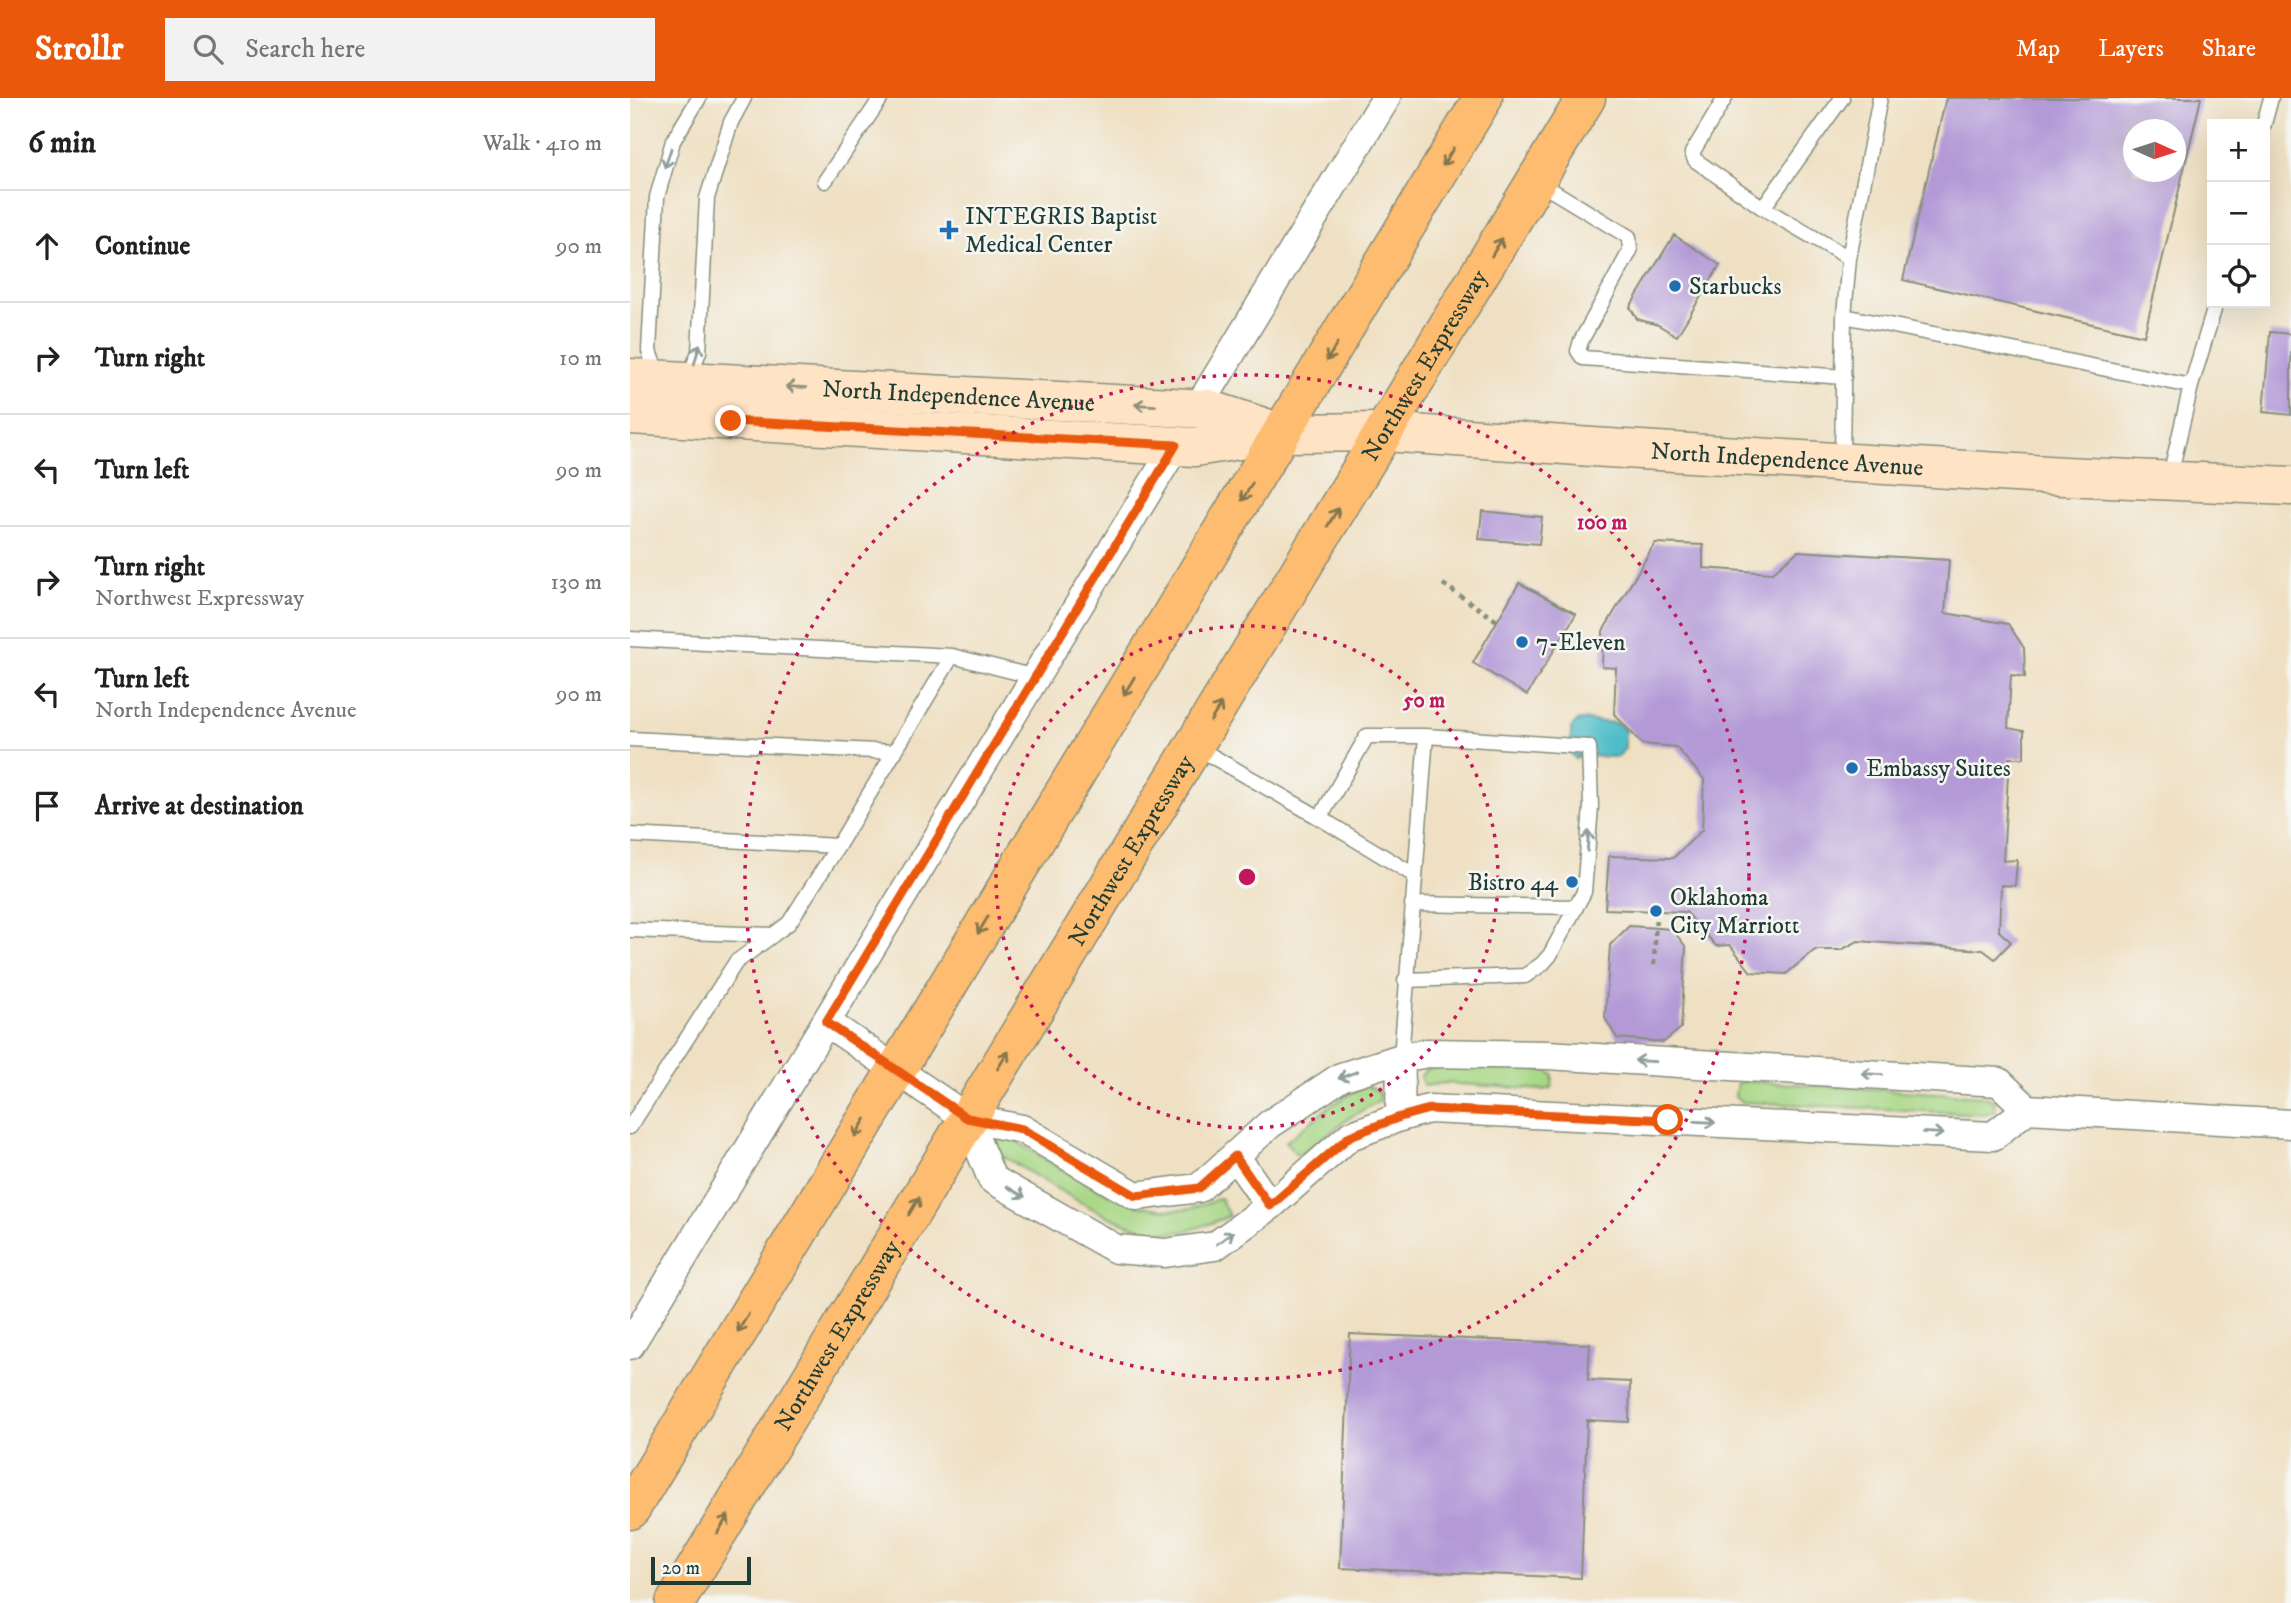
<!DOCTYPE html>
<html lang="en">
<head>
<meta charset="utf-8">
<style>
  :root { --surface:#fff; --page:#f2f2f2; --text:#222; --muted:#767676; --line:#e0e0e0; --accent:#ea580c }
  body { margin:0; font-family:"IM FELL DW Pica",serif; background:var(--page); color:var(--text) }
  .controls { position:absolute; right:21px; top:21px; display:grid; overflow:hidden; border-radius:0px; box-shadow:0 7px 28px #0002 }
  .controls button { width:63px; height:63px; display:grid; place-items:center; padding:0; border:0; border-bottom:2px solid var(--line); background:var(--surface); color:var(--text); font:35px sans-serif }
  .compass { position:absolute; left:1493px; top:21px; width:63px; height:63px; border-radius:50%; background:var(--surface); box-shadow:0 7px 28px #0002; rotate:93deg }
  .scale { position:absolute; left:21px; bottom:18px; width:100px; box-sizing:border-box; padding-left:7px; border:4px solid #1f3d34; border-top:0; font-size:19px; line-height:24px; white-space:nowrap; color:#1f3d34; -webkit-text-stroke:5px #f6f6f2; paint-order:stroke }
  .stop { position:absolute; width:21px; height:21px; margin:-16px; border:5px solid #ea580c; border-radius:50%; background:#fff }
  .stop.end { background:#ea580c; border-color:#fff; box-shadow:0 2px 7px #0008 }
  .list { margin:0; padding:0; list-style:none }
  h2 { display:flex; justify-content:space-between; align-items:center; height:91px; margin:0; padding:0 28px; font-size:30px }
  h2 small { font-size:23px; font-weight:400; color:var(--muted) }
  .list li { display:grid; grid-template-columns:46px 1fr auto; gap:21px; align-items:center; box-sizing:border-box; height:112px; padding:0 28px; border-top:2px solid var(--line) }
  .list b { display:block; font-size:26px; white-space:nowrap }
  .list p { margin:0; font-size:23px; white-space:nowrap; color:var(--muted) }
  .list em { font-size:23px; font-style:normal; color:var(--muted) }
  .icon { flex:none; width:38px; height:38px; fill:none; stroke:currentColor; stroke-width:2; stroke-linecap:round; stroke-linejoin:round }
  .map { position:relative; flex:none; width:1661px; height:1505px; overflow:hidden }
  header { display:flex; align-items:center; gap:42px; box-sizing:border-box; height:98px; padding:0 35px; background:var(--accent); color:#fff }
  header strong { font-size:33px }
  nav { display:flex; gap:38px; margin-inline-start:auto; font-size:24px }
  .search { width:490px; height:63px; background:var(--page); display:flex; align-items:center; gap:18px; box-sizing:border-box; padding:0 24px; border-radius:0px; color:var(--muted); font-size:26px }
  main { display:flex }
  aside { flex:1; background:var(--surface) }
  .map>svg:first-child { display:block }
  .green { fill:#a8d785; stroke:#648a5c; stroke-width:2 }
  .water { fill:#50bdc9; stroke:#387d7e; stroke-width:2 }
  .building { fill:#b39ad7; fill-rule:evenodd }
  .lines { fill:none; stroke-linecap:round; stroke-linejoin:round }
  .lane-casing { stroke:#878e7c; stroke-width:17 }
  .street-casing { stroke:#878e7c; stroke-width:31 }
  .secondary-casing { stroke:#878e7c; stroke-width:41 }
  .highway-casing { stroke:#878e7c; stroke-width:41 }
  .path { stroke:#878e7c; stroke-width:4.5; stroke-dasharray:5 5; stroke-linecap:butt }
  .lane { stroke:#fff; stroke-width:14 }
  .street { stroke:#fff; stroke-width:28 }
  .secondary { stroke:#fee4c5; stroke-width:38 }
  .highway { stroke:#fdbc6f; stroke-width:38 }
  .oneway { stroke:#83764f }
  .oneway2 { stroke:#8f9e9a }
  .oneway3 { stroke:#8e907c }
  .route { stroke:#ea580c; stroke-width:9 }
  .ring { fill:none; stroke:#c2185b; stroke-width:3.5; stroke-dasharray:3.5 7 }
  .poi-dot { fill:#1f6fb2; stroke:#f6f6f2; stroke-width:2.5 }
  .labels { text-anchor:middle; stroke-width:5; stroke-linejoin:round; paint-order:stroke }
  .poi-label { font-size:24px; fill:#1f3d34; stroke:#f6f6f2; text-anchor:start }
  .street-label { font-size:24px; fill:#1f3d34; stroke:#f6f6f2 }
  .centre { fill:#c2185b; stroke:#f6f6f2; stroke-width:3.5 }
  .ring-label { font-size:21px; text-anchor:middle; font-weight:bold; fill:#c2185b; stroke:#f6f6f2; stroke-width:5; stroke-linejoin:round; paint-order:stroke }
</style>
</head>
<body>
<header>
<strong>Strollr</strong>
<div class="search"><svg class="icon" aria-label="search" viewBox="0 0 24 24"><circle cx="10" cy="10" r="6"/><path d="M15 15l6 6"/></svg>Search here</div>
<nav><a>Map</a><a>Layers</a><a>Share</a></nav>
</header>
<main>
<aside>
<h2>6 min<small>Walk · 410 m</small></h2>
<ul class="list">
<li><svg class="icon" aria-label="ahead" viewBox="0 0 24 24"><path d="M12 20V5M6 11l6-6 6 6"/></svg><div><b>Continue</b></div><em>90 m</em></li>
<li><svg class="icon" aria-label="right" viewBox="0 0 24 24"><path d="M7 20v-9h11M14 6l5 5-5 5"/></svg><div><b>Turn right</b></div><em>10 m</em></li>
<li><svg class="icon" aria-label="left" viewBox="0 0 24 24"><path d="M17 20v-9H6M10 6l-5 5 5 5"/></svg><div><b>Turn left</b></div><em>90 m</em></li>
<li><svg class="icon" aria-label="right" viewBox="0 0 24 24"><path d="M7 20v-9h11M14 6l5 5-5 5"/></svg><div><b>Turn right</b><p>Northwest Expressway</p></div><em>130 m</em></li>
<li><svg class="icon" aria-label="left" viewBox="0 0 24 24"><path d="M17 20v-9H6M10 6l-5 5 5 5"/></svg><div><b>Turn left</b><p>North Independence Avenue</p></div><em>90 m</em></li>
<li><svg class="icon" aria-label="arrive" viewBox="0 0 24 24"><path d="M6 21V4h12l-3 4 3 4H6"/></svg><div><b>Arrive at destination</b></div></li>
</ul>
</aside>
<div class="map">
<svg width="1661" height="1505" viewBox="0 0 1661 1505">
  <rect width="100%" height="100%" fill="#f6f6f2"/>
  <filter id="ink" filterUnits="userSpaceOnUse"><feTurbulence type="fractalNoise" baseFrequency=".0143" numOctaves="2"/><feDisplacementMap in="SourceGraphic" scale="14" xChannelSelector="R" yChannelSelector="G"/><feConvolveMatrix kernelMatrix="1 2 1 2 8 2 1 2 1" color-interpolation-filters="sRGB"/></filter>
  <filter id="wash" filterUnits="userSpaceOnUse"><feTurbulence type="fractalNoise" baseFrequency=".00686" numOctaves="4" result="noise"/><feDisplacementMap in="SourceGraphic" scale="28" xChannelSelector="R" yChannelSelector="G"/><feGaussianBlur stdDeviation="1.57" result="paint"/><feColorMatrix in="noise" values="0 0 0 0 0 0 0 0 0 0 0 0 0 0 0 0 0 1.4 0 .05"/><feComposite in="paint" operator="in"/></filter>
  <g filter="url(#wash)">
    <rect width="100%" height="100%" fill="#efe0c3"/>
    <!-- green -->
    <path class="green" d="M 814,968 L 916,972 L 923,977 L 922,990 L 913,992 L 815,985 L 794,988 L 790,979 L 796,972 Z
      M 1114,983 L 1354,998 L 1365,1003 L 1364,1014 L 1354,1016 L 1112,1004 L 1105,998 L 1107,985 Z
      M 736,987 L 749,993 L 750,1002 L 719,1020 L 668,1058 L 656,1044 L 700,1008 Z
      M 368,1032 C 421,1063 496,1121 559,1111 C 569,1109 580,1104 590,1100 L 599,1118 C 582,1125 565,1132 547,1134 C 495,1140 416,1083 371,1057 L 359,1042 Z"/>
    <!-- water -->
    <path class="water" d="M 949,622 L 987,625 L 995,632 L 995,650 L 988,659 L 949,658 L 946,661 L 937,652 L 941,648 L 941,630 Z"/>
    <g id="blocks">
      <!-- building -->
      <path class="building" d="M 1316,0 L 1571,0 L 1514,238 L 1273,182 ZM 1504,32 L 1546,32 L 1546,74 L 1504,74 Z
        M 1044,137 L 1090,167 L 1047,238 L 1028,227 L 1007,221 L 1000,209 Z
        M 1640,234 L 1661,236 L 1661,317 L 1633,314 Z
        M 852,413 L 912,419 L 909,446 L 849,441 Z
        M 1025,445 L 1073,447 L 1073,470 L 1142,475 L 1168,453 L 1319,462 L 1315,515 L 1378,526 L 1394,550 L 1395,579 L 1381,577 L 1378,630 L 1394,633 L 1394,660 L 1379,660 L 1373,763 L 1387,762 L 1385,788 L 1371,787 L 1369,833 L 1381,844 L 1365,861 L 1353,852 L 1228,843 L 1211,852 L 1185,852 L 1156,876 L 1121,874 L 1100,847 L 1086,848 L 1056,814 L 975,811 L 979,758 L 1043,760 L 1072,732 L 1074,681 L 1046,649 L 1012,646 L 984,616 L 986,570 L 972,569 L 973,533 Z
        M 889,485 L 946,516 L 897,597 L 843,565 Z
        M 999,828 L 1042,831 L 1056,849 L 1051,930 L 1034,944 L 987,940 L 975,920 L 980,847 Z
        M 720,1236 L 960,1246 L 958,1282 L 1000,1284 L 999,1324 L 957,1322 L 951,1480 L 710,1470 Z"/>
    </g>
  </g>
  <g filter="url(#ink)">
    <use href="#blocks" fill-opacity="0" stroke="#878e7c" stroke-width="2"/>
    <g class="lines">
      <defs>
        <path id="lane" d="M 1095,0 L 1062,55 L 1065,62 L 1133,110 L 1219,160 L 1214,218 L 1212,363
          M 1634,26 L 1641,0
          M 195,83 L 251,0
          M 908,84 L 999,139 L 1000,153 L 951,243 L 948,253 L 953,260 L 1214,279
          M 1133,110 L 1212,0
          M 1219,160 L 1250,0
          M 1214,218 L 1561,288 L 1539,382
          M 28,278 L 19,253 L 27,99 L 43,43 L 69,0
          M 59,279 L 69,254 L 77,100 L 101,24 L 114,0
          M 1561,288 L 1586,205
          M 0,541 L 322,558 L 405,579
          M 0,641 L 265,654
          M 566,649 L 690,720
          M 0,737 L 208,748 L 322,558
          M 782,806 L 946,809
          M 0,832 L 143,837 L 159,825 L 208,748
          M 775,882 L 895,878 L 912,866 L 920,857 L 954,794 L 961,709 L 959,649 L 796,638
          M 771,960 L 796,638 L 737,638 L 690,720 L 784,777
          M 0,1029 L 106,864 L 143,837"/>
        <path id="street" d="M 568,310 L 756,0
          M 196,924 L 337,1020 L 392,1031 L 506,1098 L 569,1090 L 640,1026 L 711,979 L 771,960 L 798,955 L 917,957 L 1369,984 L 1397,1011
          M 770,1019 L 771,960
          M 337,1020 L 362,1081 L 486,1151 L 535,1155 L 585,1148 L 640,1108 L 720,1038 L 770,1019 L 799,1011 L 1363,1038 L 1397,1011 L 1661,1026
          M 605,1058 L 640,1108
          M 0,1247 L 546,347"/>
        <g id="secondary">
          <path id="s1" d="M 0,280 L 578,311 L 648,334"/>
          <path id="s2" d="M 0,317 L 565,349 L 653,335 L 756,334 L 962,349 L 1434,378 L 1661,388"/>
        </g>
        <g id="highway">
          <path d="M 0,1412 C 283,941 571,472 853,0"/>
          <path id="s3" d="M 45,1505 L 956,0"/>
        </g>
      </defs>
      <!-- lane casing -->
      <use href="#lane" class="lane-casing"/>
      <!-- street casing -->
      <use href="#street" class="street-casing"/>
      <!-- secondary casing -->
      <use href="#secondary" class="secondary-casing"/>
      <!-- highway casing -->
      <use href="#highway" class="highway-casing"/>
      <!-- path -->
      <path class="path" d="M 813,486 L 867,523
        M 1024,867 L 1026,813"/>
      <!-- lane -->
      <use href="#lane" class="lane"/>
      <!-- street -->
      <use href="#street" class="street"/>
      <!-- secondary -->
      <use href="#secondary" class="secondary"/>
      <!-- highway -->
      <use href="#highway" class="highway"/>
    </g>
    <!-- one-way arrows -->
    <defs><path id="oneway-shaft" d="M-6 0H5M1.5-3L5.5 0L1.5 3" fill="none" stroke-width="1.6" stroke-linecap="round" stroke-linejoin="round" transform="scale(1.75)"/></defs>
    <g class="oneway">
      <use href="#oneway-shaft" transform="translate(818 59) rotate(121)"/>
      <use href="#oneway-shaft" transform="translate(867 149) rotate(-59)"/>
      <use href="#oneway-shaft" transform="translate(702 254) rotate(121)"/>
      <use href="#oneway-shaft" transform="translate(617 394) rotate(121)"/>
      <use href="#oneway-shaft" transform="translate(703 419) rotate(-59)"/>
      <use href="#oneway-shaft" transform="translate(499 588) rotate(121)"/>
      <use href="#oneway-shaft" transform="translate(586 614) rotate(-59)"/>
      <use href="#oneway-shaft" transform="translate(353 827) rotate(121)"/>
      <use href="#oneway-shaft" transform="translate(373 962) rotate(-58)"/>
      <use href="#oneway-shaft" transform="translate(230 1030) rotate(121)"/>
      <use href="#oneway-shaft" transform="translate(284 1108) rotate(-59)"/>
      <use href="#oneway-shaft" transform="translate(113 1225) rotate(121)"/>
      <use href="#oneway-shaft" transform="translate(93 1426) rotate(-59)"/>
    </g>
    <g class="oneway2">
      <use href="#oneway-shaft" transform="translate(38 60) rotate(108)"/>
      <use href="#oneway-shaft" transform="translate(67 256) rotate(-75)"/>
      <use href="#oneway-shaft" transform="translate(958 743) rotate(-86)"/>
      <use href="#oneway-shaft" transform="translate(1015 963) rotate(-177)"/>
      <use href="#oneway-shaft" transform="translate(1242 976) rotate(-177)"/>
      <use href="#oneway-shaft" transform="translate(718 977) rotate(159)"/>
      <use href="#oneway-shaft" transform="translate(1075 1024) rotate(3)"/>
      <use href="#oneway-shaft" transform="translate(1303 1035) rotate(3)"/>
      <use href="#oneway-shaft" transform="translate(386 1094) rotate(30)"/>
      <use href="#oneway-shaft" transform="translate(595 1140) rotate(-36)"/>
    </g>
    <g class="oneway3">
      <use href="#oneway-shaft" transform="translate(166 289) rotate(-177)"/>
      <use href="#oneway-shaft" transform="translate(515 307) rotate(-177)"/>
    </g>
  </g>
  <g class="lines" filter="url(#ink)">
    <!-- route -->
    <path class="route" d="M 101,323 L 546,347 L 196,924 L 337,1020 L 392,1031 L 506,1098 L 569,1090 L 605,1058 L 640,1108 L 720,1038 L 770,1019 L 799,1011 L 1038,1022"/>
  </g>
  <!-- distance rings -->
  <g class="ring">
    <circle cx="617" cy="779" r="251"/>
    <circle cx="617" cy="779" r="502"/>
  </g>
  <!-- markers -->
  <g class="poi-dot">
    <path d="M315.5 121.5h7v7h7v7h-7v7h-7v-7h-7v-7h7z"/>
    <circle cx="1045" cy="188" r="7"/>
    <circle cx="892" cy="544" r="7"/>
    <circle cx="1222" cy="670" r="7"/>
    <circle cx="942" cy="784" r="7"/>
    <circle cx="1026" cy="813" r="7"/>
  </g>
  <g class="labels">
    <!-- poi labels -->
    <g class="poi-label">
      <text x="335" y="126">INTEGRIS Baptist<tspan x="335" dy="28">Medical Center</tspan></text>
      <text x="1059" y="196">Starbucks</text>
      <text x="906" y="552">7-Eleven</text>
      <text x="1236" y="678">Embassy Suites</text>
      <text x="928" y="792" text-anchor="end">Bistro 44</text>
      <text x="1040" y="807">Oklahoma<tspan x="1040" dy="28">City Marriott</tspan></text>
    </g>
    <!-- street labels -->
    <g class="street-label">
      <text dy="8" stroke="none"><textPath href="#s3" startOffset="1447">Northwest Expressway</textPath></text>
      <text dy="8" stroke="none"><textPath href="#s1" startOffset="329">North Independence Avenue</textPath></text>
      <text dy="8" stroke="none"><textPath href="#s2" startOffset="1160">North Independence Avenue</textPath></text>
      <text dy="8" stroke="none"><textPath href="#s3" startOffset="880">Northwest Expressway</textPath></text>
      <text dy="8" stroke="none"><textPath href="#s3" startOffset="313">Northwest Expressway</textPath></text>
    </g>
  </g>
  <circle cx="617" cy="779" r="10" class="centre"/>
  <g class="ring-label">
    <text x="972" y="431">100 m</text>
    <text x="794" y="609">50 m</text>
  </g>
</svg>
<div class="controls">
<button>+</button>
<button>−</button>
<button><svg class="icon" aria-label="locate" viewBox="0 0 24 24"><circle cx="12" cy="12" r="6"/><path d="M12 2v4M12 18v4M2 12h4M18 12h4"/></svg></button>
</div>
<svg class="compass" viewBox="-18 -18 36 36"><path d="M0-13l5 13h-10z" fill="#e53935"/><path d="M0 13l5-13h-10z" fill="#767676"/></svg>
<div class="scale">20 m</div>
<div class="stop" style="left:1038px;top:1022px"></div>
<div class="stop end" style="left:101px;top:323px"></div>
</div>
</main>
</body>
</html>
